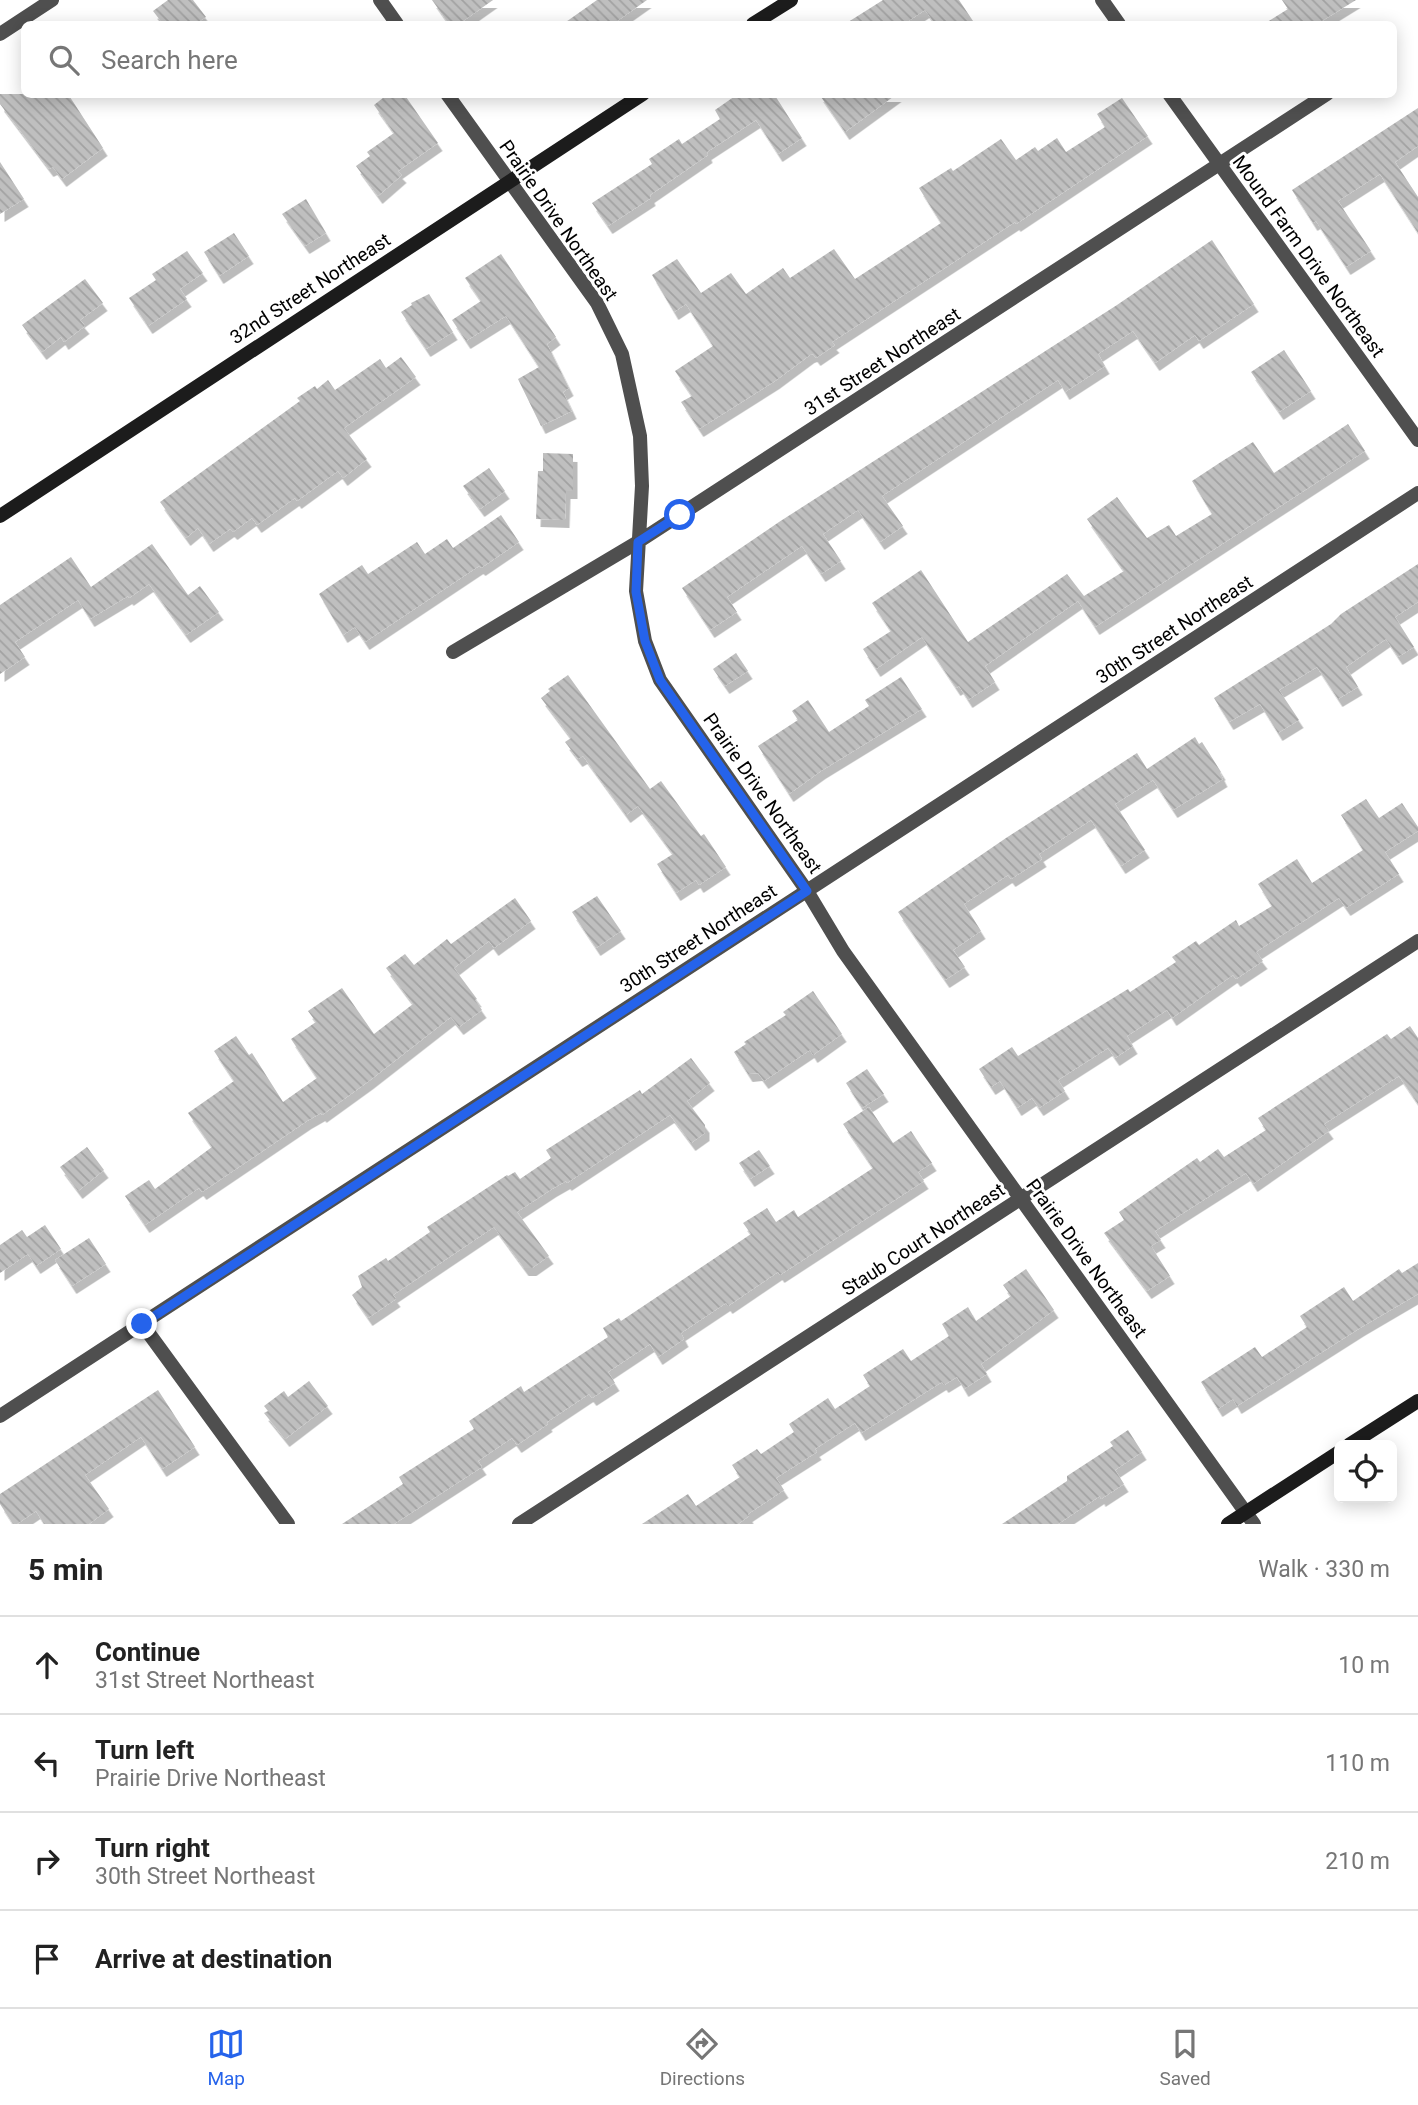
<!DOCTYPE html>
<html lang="en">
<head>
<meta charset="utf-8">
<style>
  :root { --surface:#fff; --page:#f6f6f6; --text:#222; --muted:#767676; --line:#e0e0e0; --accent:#2563eb }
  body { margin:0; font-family:Roboto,sans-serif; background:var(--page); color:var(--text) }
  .controls { position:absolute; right:21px; bottom:21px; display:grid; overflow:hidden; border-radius:10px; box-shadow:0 4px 18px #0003 }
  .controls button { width:63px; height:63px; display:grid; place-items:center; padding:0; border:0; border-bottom:2px solid var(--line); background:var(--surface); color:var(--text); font:35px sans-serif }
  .stop { position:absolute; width:21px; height:21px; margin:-16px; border:5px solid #2563eb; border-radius:50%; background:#fff }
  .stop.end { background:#2563eb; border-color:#fff; box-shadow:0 2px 7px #0008 }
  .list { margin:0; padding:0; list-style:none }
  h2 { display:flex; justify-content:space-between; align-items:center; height:91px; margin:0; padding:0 28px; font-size:30px }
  h2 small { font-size:23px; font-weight:400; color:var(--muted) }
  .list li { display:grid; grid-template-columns:46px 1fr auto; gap:21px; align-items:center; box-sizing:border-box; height:98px; padding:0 28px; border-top:2px solid var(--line) }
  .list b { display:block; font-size:26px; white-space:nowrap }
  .list p { margin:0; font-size:23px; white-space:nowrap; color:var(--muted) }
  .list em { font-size:23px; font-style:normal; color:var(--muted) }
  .icon { flex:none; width:38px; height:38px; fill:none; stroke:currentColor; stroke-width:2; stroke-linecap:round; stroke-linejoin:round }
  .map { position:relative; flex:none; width:1418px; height:1524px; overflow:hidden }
  .search { position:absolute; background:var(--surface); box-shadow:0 4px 18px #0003; left:21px; right:21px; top:21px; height:77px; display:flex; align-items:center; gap:18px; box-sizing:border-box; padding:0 24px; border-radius:10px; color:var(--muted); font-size:26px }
  .sheet { height:483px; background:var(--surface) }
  nav { display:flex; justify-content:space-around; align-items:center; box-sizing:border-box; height:98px; border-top:2px solid var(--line); background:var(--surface); font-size:19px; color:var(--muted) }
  nav a { display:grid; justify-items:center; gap:4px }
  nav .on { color:var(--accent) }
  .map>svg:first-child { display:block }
  .building { fill:url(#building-back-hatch); filter:url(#shadow) }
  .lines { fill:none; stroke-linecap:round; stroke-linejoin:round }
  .minor { stroke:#4f4f4f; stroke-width:14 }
  .secondary { stroke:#1c1c1c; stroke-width:14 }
  .route { stroke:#2563eb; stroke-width:9 }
  .labels { text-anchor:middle; stroke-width:6; stroke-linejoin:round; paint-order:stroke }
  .street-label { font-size:19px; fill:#000; stroke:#fff }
</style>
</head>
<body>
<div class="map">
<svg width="1418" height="1524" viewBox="0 0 1418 1524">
  <defs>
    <pattern id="building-back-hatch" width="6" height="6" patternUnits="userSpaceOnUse" patternTransform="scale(1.75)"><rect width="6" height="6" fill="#bfbfbf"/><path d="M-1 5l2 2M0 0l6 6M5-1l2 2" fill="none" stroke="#a2a2a2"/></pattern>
    <filter id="shadow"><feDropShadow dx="4.5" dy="8" stdDeviation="0" flood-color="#0004"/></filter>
  </defs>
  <rect width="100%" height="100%" fill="#fff"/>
  <!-- building -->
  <path class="building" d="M 168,0 L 193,0 L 206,17 L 195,24 L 163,24 L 153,11 Z
    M 432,0 L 493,0 L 459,24 L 449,24 Z
    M 597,0 L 647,0 L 613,24 L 563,24 Z
    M 883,0 L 959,0 L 975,24 L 935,24 L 925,10 L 904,24 L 845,24 Z
    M 1282,0 L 1356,0 L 1317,24 L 1264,24 L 1288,9 Z
    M 0,94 L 68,94 L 103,148 L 62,179 L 53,167 L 49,169 L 0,104 Z
    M 388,94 L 404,94 L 438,143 L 398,171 L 402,175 L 378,196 L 356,166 L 370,156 L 367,152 L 394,133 L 374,105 Z
    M 738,94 L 774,94 L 802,138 L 778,154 L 756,120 L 707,152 L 708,155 L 650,195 L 651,198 L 608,226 L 592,203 L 652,164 L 649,159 L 679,139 L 682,144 L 720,119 L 715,110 Z
    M 819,94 L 897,94 L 845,132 Z
    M 1122,98 L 1148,136 L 1016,224 L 1015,222 L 832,342 L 835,345 L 816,358 L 813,354 L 810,355 L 775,381 L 699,429 L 681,402 L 692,396 L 675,371 L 713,346 L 686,304 L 692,300 L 674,312 L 652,275 L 677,259 L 701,293 L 731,273 L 746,294 L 783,268 L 790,278 L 834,249 L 855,279 L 941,223 L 919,188 L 951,168 L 953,171 L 1001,139 L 1016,160 L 1035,147 L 1038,151 L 1057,138 L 1066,152 L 1105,127 L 1097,114 Z
    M 1418,108 L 1418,146 L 1395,162 L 1418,197 L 1418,233 L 1380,174 L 1338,201 L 1371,251 L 1346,267 L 1316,221 L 1313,223 L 1292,190 Z
    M 0,162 L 24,199 L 0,214 Z
    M 306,199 L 326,233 L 305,246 L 282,214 Z
    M 234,233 L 249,256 L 219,276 L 204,252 Z
    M 1212,240 L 1254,304 L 1199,341 L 1195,335 L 1155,363 L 1133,331 L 1098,354 L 1105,366 L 1065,392 L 1058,380 L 882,496 L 903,526 L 880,542 L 858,510 L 823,534 L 841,561 L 821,574 L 802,546 L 727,597 L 737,612 L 710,630 L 682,588 L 779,522 L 1117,305 Z
    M 187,251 L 203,273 L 180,289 L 187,299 L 148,326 L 129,298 L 156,280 L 152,274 Z
    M 501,254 L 556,337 L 547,344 L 569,388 L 563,392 L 572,411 L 541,426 L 518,379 L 539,367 L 506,316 L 466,341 L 452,320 L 481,301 L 465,278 Z
    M 85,279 L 103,303 L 80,320 L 85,326 L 64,342 L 61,337 L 42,352 L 22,325 Z
    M 429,294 L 453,332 L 426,349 L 401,312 L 412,305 L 411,303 Z
    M 1284,350 L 1311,391 L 1279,412 L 1251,372 Z
    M 401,357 L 416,377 L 344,428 L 367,459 L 343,478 L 338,471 L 297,501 L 295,498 L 257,525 L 252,518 L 233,532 L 230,529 L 209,544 L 198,528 L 186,538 L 160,502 L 300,401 L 297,398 L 315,386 L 317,389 L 328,380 L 335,390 L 380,359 L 386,368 Z
    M 1348,424 L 1365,451 L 1095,627 L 1078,601 L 985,666 L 995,682 L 968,700 L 959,686 L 956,688 L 922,637 L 876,669 L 863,649 L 891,631 L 872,603 L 921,570 L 968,642 L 1067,574 L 1084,596 L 1124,571 L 1087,519 L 1117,497 L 1147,538 L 1169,525 L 1176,536 L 1212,514 L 1192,481 L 1224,460 L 1253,442 L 1274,473 Z
    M 543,453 L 573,454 L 573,491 L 566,491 L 565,520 L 536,519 L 538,471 L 543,471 Z
    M 489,468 L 505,491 L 480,509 L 463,486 Z
    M 501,515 L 519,542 L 481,568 L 479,566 L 365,642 L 355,627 L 343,635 L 319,594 L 329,587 L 362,565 L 368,574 L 417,542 L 425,554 L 447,539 L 453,548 Z
    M 152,544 L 188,595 L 200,586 L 219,612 L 186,635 L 149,584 L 129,598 L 128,596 L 90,619 L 78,600 L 15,642 L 25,657 L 0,674 L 0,605 L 71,557 L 91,587 Z
    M 1418,564 L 1418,602 L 1395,617 L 1414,647 L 1398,657 L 1386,639 L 1346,667 L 1358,687 L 1338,699 L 1317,667 L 1279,690 L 1299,720 L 1278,733 L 1260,704 L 1229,722 L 1214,698 L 1331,624 L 1341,614 Z
    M 736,653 L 748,671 L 725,686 L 713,669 Z
    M 568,675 L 650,789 L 661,781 L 701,836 L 704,834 L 726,867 L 699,885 L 696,880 L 676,893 L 657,864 L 673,854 L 638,806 L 626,815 L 583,756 L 578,759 L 565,742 L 571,738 L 541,698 L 550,691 L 548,689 Z
    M 901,677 L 922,709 L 821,771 L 789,794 L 758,746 L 798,720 L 792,711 L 808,700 L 829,732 L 869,706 L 865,700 Z
    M 1195,737 L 1199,744 L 1202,742 L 1221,772 L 1220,773 L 1223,779 L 1173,810 L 1153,780 L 1115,804 L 1145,850 L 1121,866 L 1091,820 L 1039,854 L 1042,859 L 1011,879 L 1008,875 L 964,904 L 981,931 L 953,950 L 965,967 L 945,980 L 898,912 L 1006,838 L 1137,753 L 1147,769 Z
    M 1366,799 L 1379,818 L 1402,803 L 1418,827 L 1418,831 L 1385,852 L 1399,874 L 1346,908 L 1339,898 L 1256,952 L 1263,961 L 1236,979 L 1233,975 L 1172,1018 L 1167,1010 L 1127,1036 L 1133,1046 L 1115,1058 L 1108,1048 L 1058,1080 L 1065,1091 L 1039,1108 L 1032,1098 L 1017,1108 L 1000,1081 L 991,1087 L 979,1069 L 1012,1047 L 1018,1056 L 1128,989 L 1130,992 L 1176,962 L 1172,957 L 1196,941 L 1199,945 L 1236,920 L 1239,926 L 1272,906 L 1258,884 L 1297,859 L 1312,883 L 1363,850 L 1341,815 Z
    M 597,896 L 621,931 L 596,948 L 572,912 Z
    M 515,898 L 531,921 L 494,948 L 489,941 L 454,968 L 477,999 L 475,1000 L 482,1010 L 459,1027 L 451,1017 L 369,1081 L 322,1115 L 321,1113 L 307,1121 L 202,1192 L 199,1188 L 145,1225 L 125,1196 L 149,1180 L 155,1189 L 212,1147 L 188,1113 L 234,1081 L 214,1051 L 236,1036 L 249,1055 L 252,1053 L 283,1102 L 317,1078 L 291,1039 L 316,1022 L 308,1011 L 342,988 L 374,1034 L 413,1004 L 386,968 L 405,954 L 414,965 L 447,939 L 451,944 Z
    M 813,991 L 842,1034 L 813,1055 L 810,1050 L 764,1081 L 758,1073 L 748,1074 L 734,1052 L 746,1044 L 744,1042 L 786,1015 L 783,1012 Z
    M 1410,1026 L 1418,1038 L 1418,1104 L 1399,1076 L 1324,1124 L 1329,1131 L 1253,1184 L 1246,1173 L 1155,1231 L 1161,1240 L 1151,1246 L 1170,1276 L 1147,1291 L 1104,1233 L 1124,1220 L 1119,1212 L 1197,1158 L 1200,1162 L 1218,1149 L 1224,1157 L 1266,1130 L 1258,1118 L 1387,1034 L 1391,1039 Z
    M 691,1058 L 710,1083 L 687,1101 L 705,1125 L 705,1133 L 691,1143 L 670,1115 L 567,1183 L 566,1181 L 552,1189 L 517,1212 L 549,1256 L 532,1268 L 524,1268 L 494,1227 L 393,1295 L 396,1299 L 368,1318 L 352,1295 L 362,1287 L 358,1276 L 386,1258 L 388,1261 L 430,1232 L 427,1227 L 507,1175 L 508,1176 L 515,1172 L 520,1179 L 551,1158 L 546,1150 L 640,1090 L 642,1094 Z
    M 867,1069 L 884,1094 L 862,1108 L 846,1083 Z
    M 869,1107 L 893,1143 L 911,1131 L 932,1163 L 918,1172 L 924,1181 L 780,1275 L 778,1272 L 728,1306 L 726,1303 L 681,1333 L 684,1339 L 658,1357 L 650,1344 L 608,1372 L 615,1383 L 592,1398 L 589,1394 L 547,1422 L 548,1424 L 517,1445 L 512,1438 L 478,1461 L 482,1467 L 394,1524 L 342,1524 L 403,1484 L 399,1477 L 474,1429 L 469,1421 L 521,1386 L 524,1392 L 608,1337 L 603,1328 L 619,1318 L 621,1321 L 751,1234 L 743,1223 L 767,1208 L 776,1222 L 794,1210 L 798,1217 L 873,1168 L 843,1124 Z
    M 87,1147 L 104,1170 L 78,1191 L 60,1167 Z
    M 759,1150 L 770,1166 L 750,1179 L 739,1163 Z
    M 45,1225 L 61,1249 L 36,1266 L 28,1254 L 0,1273 L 0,1245 L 22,1230 L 27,1237 Z
    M 89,1238 L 106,1264 L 72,1286 L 55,1260 Z
    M 1418,1263 L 1418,1294 L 1360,1328 L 1237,1406 L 1233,1399 L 1218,1409 L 1201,1382 L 1255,1347 L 1262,1357 L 1307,1327 L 1300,1316 L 1344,1287 L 1353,1301 L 1399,1269 L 1402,1273 Z
    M 1026,1269 L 1054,1310 L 981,1364 L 987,1374 L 964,1389 L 957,1377 L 944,1385 L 942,1382 L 861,1433 L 855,1423 L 815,1449 L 817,1452 L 776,1478 L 784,1490 L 748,1514 L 749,1516 L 738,1524 L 642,1524 L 688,1494 L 696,1506 L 740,1477 L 732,1465 L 757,1449 L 761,1454 L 794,1432 L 789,1424 L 828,1398 L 835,1409 L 870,1386 L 863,1375 L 903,1349 L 911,1361 L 949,1336 L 942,1324 L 968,1307 L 976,1321 L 1011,1296 L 1003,1285 Z
    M 309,1381 L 328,1406 L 285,1439 L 264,1413 L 268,1411 L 264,1406 L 284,1391 L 288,1397 Z
    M 158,1390 L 195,1447 L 162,1469 L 141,1437 L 85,1475 L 109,1509 L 89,1524 L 44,1524 L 36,1511 L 17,1524 L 13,1524 L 0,1504 L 0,1494 Z
    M 1128,1430 L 1142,1452 L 1115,1470 L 1124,1484 L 1101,1499 L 1100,1496 L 1058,1524 L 1002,1524 L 1067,1481 L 1067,1476 L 1113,1446 L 1110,1442 Z"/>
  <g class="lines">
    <!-- minor -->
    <path class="minor" d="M 380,0 L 397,24
      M 1102,0 L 1119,24
      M 0,34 L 52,0
      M 447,94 L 597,303 L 622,354 L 640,436 L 642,486 L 636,591 L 645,641 L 660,680 L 807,891 L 843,951 L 1254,1524
      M 1169,94 L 1418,440
      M 453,652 L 638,542 L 1327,94
      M 142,1324 L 288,1524
      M 0,1416 L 1418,493
      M 519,1524 L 1418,941"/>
    <!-- secondary -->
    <path class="secondary" d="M 753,24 L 791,0
      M 0,516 L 643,94
      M 1349,1445 L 1418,1401
      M 1228,1524 L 1339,1452"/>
  </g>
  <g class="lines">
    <!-- route -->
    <path class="route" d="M 142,1324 L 807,891 L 660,680 L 645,641 L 636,592 L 638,542 L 680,515"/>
  </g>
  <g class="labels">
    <!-- street labels -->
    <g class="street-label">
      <text transform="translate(559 220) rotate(55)" y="7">Prairie Drive Northeast</text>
      <text transform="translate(1309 256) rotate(54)" y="7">Mound Farm Drive Northeast</text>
      <text transform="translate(310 288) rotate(-33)" y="7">32nd Street Northeast</text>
      <text transform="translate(882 361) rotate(-33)" y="7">31st Street Northeast</text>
      <text transform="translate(1174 629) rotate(-33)" y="7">30th Street Northeast</text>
      <text transform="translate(763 793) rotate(55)" y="7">Prairie Drive Northeast</text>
      <text transform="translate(698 938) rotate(-33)" y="7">30th Street Northeast</text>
      <text transform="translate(923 1239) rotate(-33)" y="7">Staub Court Northeast</text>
      <text transform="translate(1087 1258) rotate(54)" y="7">Prairie Drive Northeast</text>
    </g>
  </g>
</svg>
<div class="controls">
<button><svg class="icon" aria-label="locate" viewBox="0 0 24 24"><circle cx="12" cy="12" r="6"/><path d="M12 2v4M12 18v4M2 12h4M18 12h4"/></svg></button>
</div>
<div class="stop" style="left:680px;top:515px"></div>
<div class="stop end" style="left:142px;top:1324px"></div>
<div class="search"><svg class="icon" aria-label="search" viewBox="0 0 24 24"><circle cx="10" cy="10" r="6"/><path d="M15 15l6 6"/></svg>Search here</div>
</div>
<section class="sheet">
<h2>5 min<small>Walk · 330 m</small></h2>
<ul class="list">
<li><svg class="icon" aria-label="ahead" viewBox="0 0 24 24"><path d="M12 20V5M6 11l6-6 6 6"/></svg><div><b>Continue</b><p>31st Street Northeast</p></div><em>10 m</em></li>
<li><svg class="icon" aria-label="left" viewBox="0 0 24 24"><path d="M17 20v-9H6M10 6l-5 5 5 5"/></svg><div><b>Turn left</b><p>Prairie Drive Northeast</p></div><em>110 m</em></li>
<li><svg class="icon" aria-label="right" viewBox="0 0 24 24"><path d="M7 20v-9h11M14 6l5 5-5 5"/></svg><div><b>Turn right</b><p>30th Street Northeast</p></div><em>210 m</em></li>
<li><svg class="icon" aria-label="arrive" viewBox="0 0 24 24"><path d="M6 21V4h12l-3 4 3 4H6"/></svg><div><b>Arrive at destination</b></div></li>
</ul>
</section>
<nav>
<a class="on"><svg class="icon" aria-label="map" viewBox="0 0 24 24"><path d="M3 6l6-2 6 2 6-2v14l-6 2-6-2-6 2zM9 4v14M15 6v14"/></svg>Map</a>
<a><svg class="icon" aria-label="directions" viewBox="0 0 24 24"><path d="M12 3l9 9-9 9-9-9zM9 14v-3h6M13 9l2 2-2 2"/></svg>Directions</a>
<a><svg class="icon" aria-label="saved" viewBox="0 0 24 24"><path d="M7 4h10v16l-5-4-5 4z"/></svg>Saved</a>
</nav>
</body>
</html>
